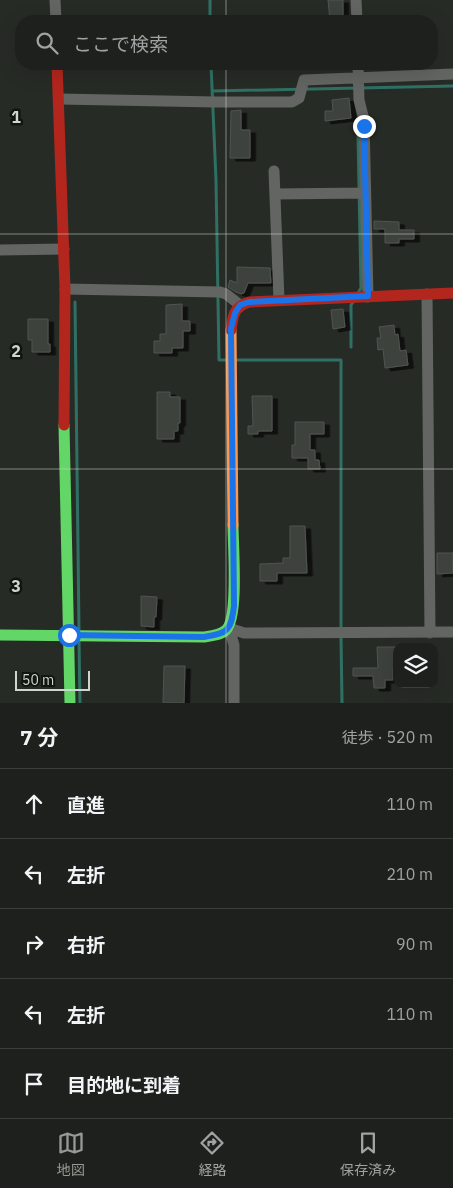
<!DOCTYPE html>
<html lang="ja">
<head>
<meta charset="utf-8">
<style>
  :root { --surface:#1d201c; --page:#2a2d29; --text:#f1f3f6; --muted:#a0a3a3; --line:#3b3e3b; --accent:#959a93 }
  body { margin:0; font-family:"IBM Plex Sans","Noto Sans JP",sans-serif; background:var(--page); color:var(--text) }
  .controls { position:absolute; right:15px; bottom:15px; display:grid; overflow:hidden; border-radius:10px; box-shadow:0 5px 20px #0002 }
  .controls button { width:45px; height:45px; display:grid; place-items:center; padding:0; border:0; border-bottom:1px solid var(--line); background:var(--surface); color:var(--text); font:25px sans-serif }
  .scale { position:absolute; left:15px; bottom:12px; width:75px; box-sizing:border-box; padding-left:5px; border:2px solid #d0d5ce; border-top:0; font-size:14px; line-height:18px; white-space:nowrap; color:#d0d5ce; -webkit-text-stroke:4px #111510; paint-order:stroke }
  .stop { position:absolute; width:15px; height:15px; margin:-11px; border:4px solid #1a73e8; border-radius:50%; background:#fff }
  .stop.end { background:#1a73e8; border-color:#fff; box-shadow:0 1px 5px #0008 }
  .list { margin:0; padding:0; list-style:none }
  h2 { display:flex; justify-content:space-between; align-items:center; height:65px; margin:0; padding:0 20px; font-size:21px }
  h2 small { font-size:16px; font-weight:400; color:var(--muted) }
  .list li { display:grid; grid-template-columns:32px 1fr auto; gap:15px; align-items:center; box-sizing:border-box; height:70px; padding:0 20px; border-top:1px solid var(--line) }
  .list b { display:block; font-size:19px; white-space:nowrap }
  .list em { font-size:16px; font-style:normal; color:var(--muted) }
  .icon { flex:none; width:28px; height:28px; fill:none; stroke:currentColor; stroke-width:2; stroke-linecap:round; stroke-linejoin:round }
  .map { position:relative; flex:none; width:453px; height:703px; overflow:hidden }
  .search { position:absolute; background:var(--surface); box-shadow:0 5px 20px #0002; left:15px; right:15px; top:15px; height:55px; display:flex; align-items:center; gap:12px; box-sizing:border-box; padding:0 18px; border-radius:20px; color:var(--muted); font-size:19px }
  .sheet { height:415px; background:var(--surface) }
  nav { display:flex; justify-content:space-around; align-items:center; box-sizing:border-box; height:70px; border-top:1px solid var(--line); background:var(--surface); font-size:14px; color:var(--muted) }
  nav a { display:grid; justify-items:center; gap:2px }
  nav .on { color:var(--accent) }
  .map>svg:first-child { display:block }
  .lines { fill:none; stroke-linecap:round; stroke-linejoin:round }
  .stream { stroke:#307064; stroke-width:3 }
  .building { fill:#3d423e; stroke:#505451; filter:url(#shadow) }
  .street { stroke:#636562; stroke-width:11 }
  .fast { stroke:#63d668; stroke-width:11 }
  .slow { stroke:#ff974d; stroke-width:11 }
  .jam { stroke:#b3261e; stroke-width:11 }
  .route { stroke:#1a73e8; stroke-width:6 }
  .grid { fill:none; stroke:#d0d5ce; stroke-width:1; stroke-opacity:0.55 }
  .grid-label { font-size:16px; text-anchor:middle; font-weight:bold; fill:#d0d5ce; stroke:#111510; stroke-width:5; stroke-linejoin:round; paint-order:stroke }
</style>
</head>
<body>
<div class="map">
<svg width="453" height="703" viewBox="0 0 453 703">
  <defs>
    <filter id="shadow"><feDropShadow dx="5.5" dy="3" stdDeviation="0" flood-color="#0009"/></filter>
  </defs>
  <rect width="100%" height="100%" fill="#272b26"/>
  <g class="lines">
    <!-- stream -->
    <path class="stream" d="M 210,0 L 210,21
      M 211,64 L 216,180 L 219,360 L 227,360
      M 212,91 L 453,86
      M 358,293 L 361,288 L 358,134 L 370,133 L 369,119
      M 75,302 L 79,631
      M 351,347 L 351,305 L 353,302
      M 235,360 L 341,360 L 341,630
      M 341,636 L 342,703
      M 79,640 L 80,703"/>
  </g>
  <!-- building -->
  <path class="building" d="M 328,0 L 343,0 L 343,21 L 330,21 Z
    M 349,98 L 351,118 L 325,121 L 325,111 L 333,111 L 332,100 Z
    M 241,110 L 241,130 L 250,130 L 250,158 L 230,158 L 231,111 Z
    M 374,221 L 399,222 L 399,230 L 414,230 L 414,239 L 399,239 L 399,243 L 385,243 L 385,229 L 374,229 Z
    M 237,267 L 270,268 L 271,283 L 248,283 L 244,293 L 241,294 L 236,292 L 228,287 L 230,280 L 237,283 Z
    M 182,304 L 182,321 L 190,321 L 190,331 L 183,331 L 183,348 L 172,348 L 172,353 L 154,353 L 154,341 L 160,341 L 160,334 L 166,334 L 166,305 Z
    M 343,309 L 345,327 L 333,329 L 331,310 Z
    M 28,319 L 48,319 L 48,344 L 50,344 L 50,352 L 32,352 L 32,340 L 28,340 Z
    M 394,325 L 395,335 L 398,334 L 400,351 L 406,350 L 408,365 L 385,368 L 383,349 L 378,350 L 377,338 L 381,338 L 379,327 Z
    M 157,392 L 170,392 L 170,397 L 180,397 L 180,423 L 178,423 L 178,431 L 174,431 L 174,439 L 157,439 Z
    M 252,396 L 272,396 L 272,431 L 258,431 L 258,434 L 248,434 L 248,426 L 253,426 Z
    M 295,422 L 324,422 L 324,434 L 310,434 L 310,450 L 315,450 L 315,460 L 319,460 L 320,469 L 308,469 L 308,458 L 292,458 L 292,445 L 295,445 Z
    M 290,526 L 305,526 L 307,573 L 277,573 L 277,581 L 260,581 L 260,564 L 283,563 L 283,558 L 290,558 Z
    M 437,553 L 453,553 L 453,573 L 437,574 Z
    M 141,596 L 157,597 L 156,617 L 154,617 L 154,627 L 141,626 Z
    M 377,647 L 397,647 L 397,669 L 393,669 L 393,680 L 385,680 L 385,688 L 374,688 L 373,676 L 353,676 L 353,668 L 378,668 Z
    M 164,666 L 185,666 L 184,703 L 163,703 Z"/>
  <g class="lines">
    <!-- street -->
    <path class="street" d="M 55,0 L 56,21
      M 356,0 L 357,21
      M 358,64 L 359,100 L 364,120 L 368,297
      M 59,99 L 216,102 L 292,102 L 299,98 L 304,80 L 453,74
      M 274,171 L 279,300
      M 275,194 L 365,193
      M 0,250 L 64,249
      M 65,289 L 220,292 L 226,294 L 240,305
      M 427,294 L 430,633
      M 229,628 L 244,633 L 453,632
      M 229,628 L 234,645 L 234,703"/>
    <!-- fast -->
    <path class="fast" d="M 64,425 L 70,703
      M 0,635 L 204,637 C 211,636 221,635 226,630 C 239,618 233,545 233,525"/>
    <!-- slow -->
    <path class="slow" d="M 231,330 L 233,525"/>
    <!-- jam -->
    <path class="jam" d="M 57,64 L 65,289 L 64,425
      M 231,330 C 233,315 234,307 249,302 L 453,293"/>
  </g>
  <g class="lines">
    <!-- route -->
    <path class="route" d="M 69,635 L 204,637 C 228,633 231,631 234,606 L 231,328 L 235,313 L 240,305 L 249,302 L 368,296 L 364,126"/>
  </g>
  <!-- grid -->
  <path class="grid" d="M 226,0 L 226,21M 226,64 L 226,703M 0,234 L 453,234M 0,469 L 453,469"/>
  <g class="grid-label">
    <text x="16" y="123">1</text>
    <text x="16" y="357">2</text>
    <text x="16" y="592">3</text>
  </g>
</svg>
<div class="controls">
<button><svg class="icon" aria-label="layers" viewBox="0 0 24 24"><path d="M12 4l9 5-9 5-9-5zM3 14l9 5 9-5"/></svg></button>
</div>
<div class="scale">50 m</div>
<div class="stop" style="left:69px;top:635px"></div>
<div class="stop end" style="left:364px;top:126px"></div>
<div class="search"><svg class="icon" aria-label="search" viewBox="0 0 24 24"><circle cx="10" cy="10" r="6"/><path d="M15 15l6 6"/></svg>ここで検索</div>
</div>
<section class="sheet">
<h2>7 分<small>徒歩 · 520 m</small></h2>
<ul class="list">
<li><svg class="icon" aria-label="ahead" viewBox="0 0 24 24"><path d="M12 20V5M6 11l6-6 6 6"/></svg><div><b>直進</b></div><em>110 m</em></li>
<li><svg class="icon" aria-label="left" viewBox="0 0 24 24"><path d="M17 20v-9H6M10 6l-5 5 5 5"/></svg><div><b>左折</b></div><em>210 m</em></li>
<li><svg class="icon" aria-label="right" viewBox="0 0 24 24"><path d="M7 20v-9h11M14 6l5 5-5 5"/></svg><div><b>右折</b></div><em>90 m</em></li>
<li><svg class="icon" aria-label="left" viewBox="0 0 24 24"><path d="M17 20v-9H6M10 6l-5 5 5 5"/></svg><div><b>左折</b></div><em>110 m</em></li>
<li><svg class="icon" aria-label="arrive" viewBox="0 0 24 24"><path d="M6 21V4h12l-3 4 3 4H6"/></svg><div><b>目的地に到着</b></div></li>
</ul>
</section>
<nav>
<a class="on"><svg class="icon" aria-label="map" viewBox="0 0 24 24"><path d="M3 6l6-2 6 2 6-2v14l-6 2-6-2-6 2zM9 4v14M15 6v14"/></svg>地図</a>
<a><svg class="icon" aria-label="directions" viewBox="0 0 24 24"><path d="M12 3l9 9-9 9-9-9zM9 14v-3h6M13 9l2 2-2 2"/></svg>経路</a>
<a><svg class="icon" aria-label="saved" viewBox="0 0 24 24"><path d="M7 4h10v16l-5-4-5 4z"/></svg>保存済み</a>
</nav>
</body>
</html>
